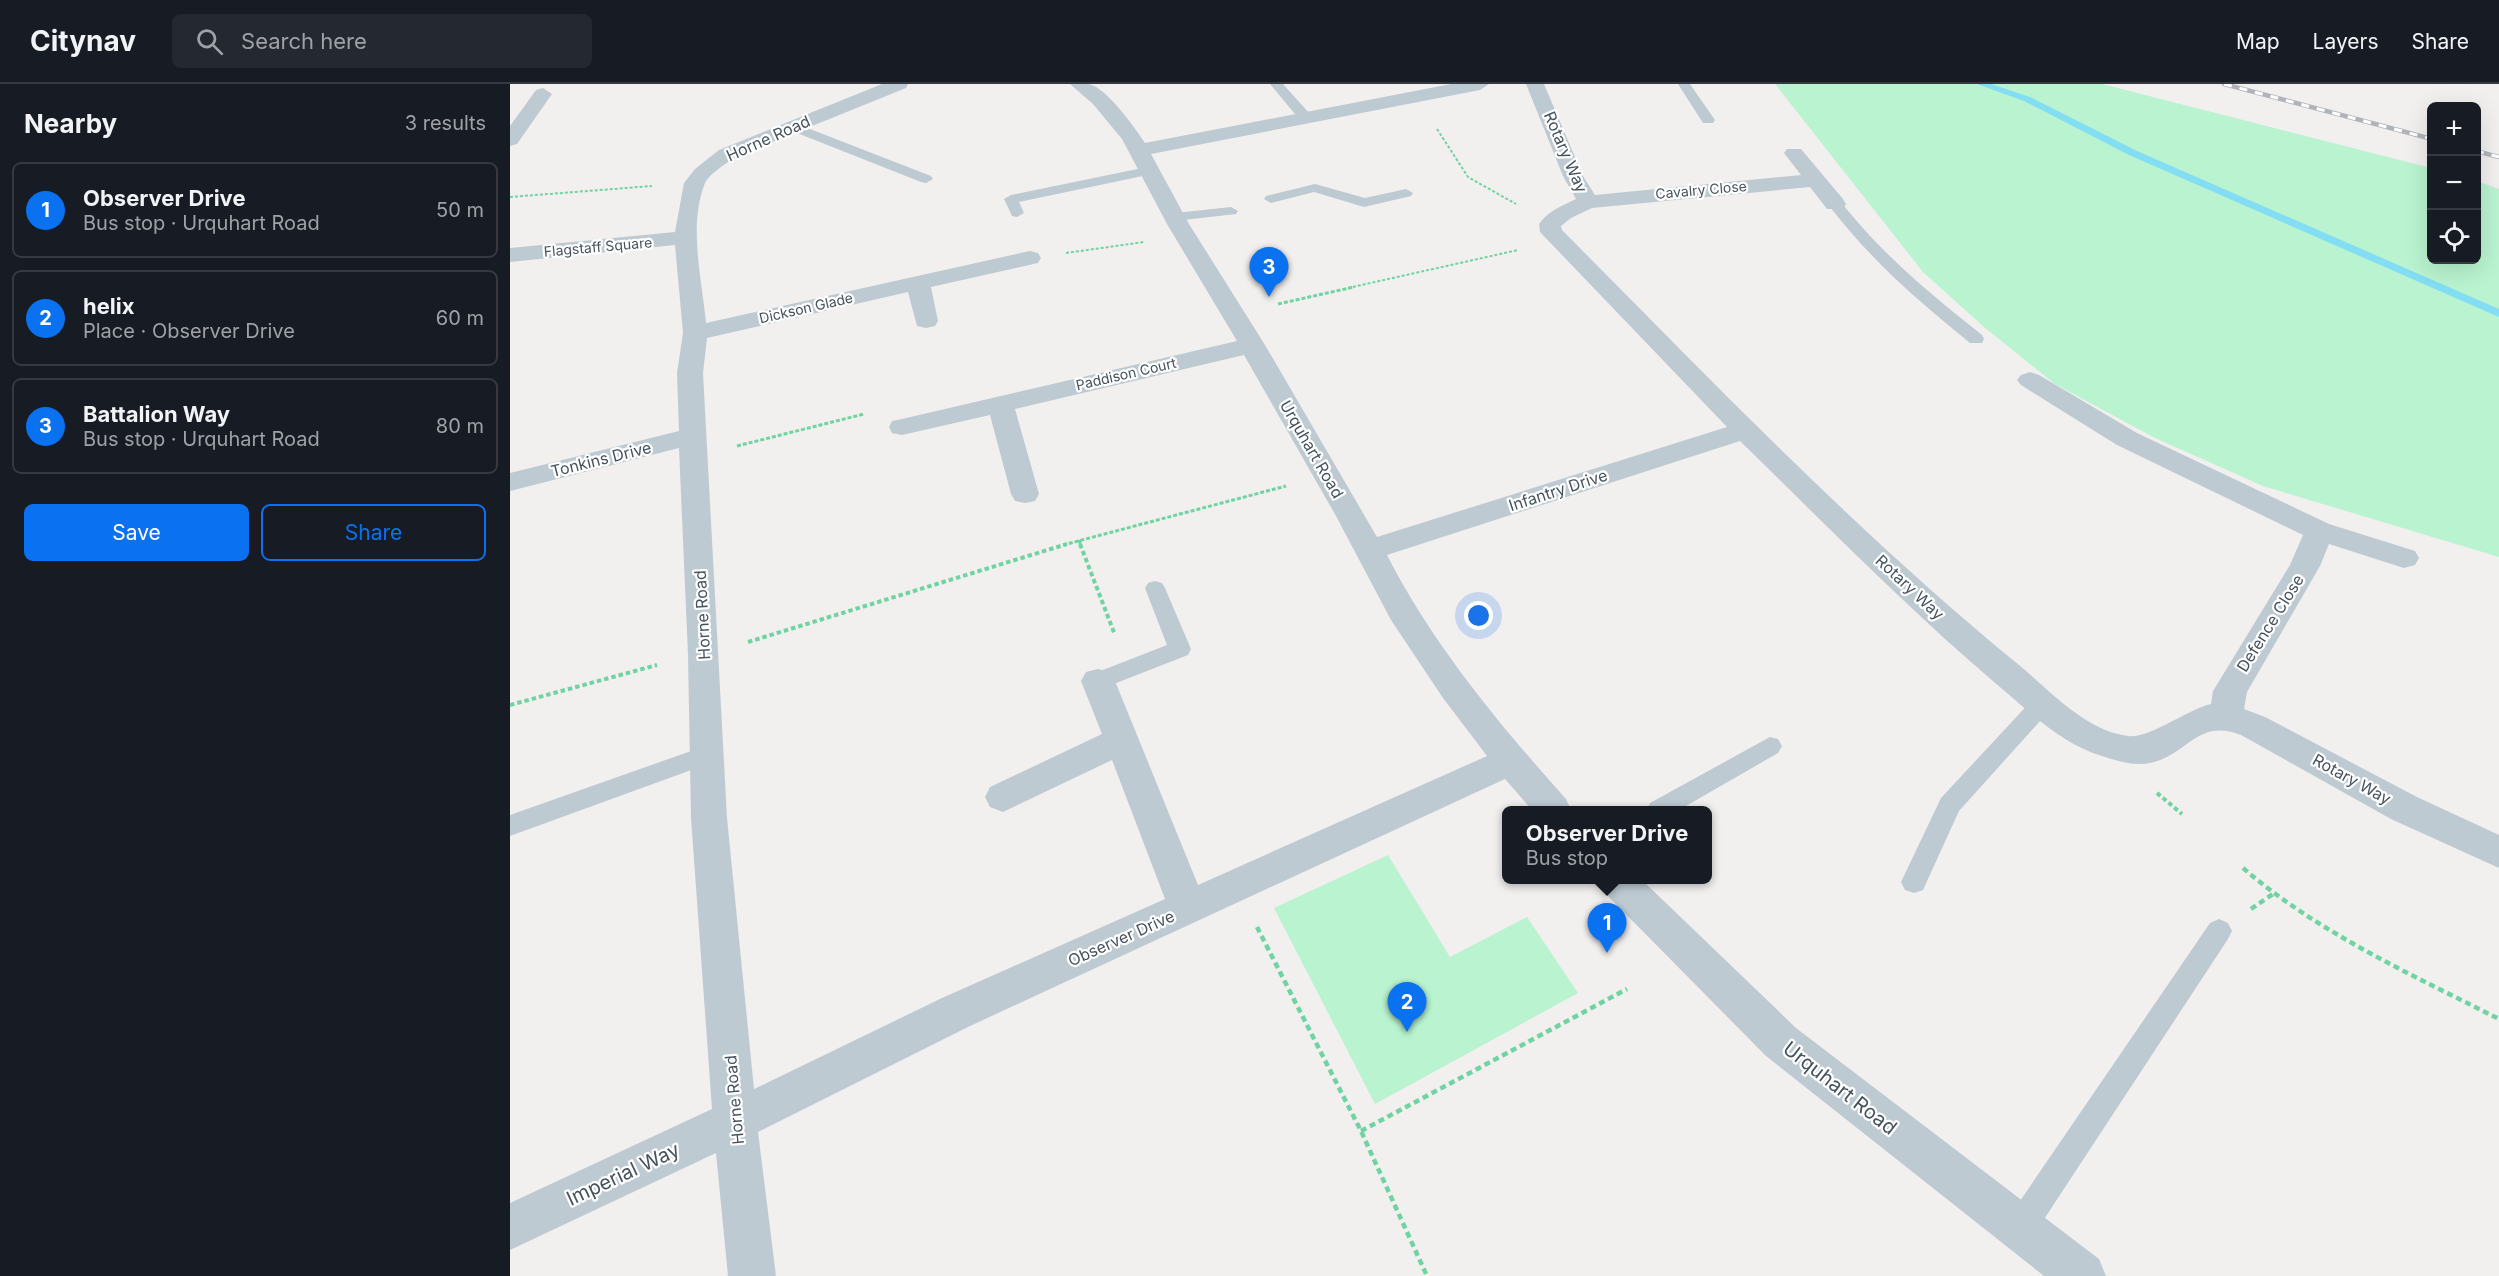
<!DOCTYPE html>
<html lang="en">
<head>
<meta charset="utf-8">
<style>
  :root { --surface:#171b24; --page:#242831; --text:#f1f3f6; --muted:#9ea1a6; --line:#363941; --accent:#0a71f0 }
  body { margin:0; font-family:Inter,sans-serif; background:var(--page); color:var(--text) }
  .controls { position:absolute; right:18px; top:18px; display:grid; overflow:hidden; border-radius:9px; box-shadow:0 6px 24px #0002 }
  .controls button { width:54px; height:54px; display:grid; place-items:center; padding:0; border:0; border-bottom:2px solid var(--line); background:var(--surface); color:var(--text); font:30px sans-serif }
  .you { position:absolute; left:969px; top:532px; width:21px; height:21px; margin:-15px; border:4px solid #fff; border-radius:50%; background:#1a73e8; box-shadow:0 0 0 9px #1a73e833 }
  .badge { display:grid; place-items:center; width:39px; height:39px; border-radius:50%; background:var(--accent); color:#fff; font-size:20px; font-weight:700 }
  .pin { position:absolute; translate:-50% -50px; filter:drop-shadow(0 2px 3px #0008) }
  .pin::after { content:''; position:absolute; top:32px; width:21px; height:18px; background:inherit; clip-path:polygon(0 0,100% 0,50% 100%) }
  .popup { position:absolute; left:992px; top:722px; width:210px; height:78px; box-sizing:border-box; display:grid; place-content:center; border-radius:9px; background:var(--surface); filter:drop-shadow(0 2px 4px #0005); font-size:20px; white-space:nowrap; color:var(--muted) }
  .popup b { font-size:22px; color:var(--text) }
  .popup::after { content:''; position:absolute; left:50%; top:100%; margin-left:-12px; border:12px solid transparent; border-top-color:var(--surface) }
  .list { margin:0; padding:0; list-style:none }
  h2 { display:flex; justify-content:space-between; align-items:center; height:78px; margin:0; padding:0 24px; font-size:26px }
  h2 small { font-size:20px; font-weight:400; color:var(--muted) }
  .list li { display:grid; grid-template-columns:39px 1fr auto; gap:18px; align-items:center; box-sizing:border-box; height:96px; margin:0 12px 12px; padding:0 12px; border:2px solid var(--line); border-radius:9px }
  .list b { display:block; font-size:22px; white-space:nowrap }
  .list p { margin:0; font-size:20px; white-space:nowrap; color:var(--muted) }
  .list em { font-size:20px; font-style:normal; color:var(--muted) }
  .actions { display:flex; gap:12px; padding:18px 24px }
  .actions a { flex:1; padding:14px 0; border:2px solid var(--accent); border-radius:9px; text-align:center; font-size:21px; color:var(--accent) }
  .actions .main { background:var(--accent); color:#fff }
  .icon { flex:none; width:33px; height:33px; fill:none; stroke:currentColor; stroke-width:2; stroke-linecap:round; stroke-linejoin:round }
  .map { position:relative; flex:none; width:1989px; height:1192px; overflow:hidden }
  header { display:flex; align-items:center; gap:36px; box-sizing:border-box; height:84px; padding:0 30px; background:var(--surface); border-bottom:2px solid var(--line) }
  header strong { font-size:28px }
  nav { display:flex; gap:33px; margin-inline-start:auto; font-size:21px }
  .search { width:420px; height:54px; background:var(--page); display:flex; align-items:center; gap:15px; box-sizing:border-box; padding:0 21px; border-radius:9px; color:var(--muted); font-size:22px }
  main { display:flex }
  aside { flex:1; background:var(--surface) }
  .map>svg:first-child { display:block }
  .green { fill:#b9f3cf }
  .lines { fill:none; stroke-linecap:round; stroke-linejoin:round }
  .stream { fill:#83ddf3; fill-rule:evenodd }
  .path-far3 { stroke:#6fd4a1; stroke-width:2; stroke-dasharray:3 2; stroke-linecap:butt }
  .path-far2 { stroke:#6fd4a1; stroke-width:3; stroke-dasharray:4 2; stroke-linecap:butt }
  .path-far1 { stroke:#6fd4a1; stroke-width:4; stroke-dasharray:4.5 3; stroke-linecap:butt }
  .path { stroke:#6fd4a1; stroke-width:4.5; stroke-dasharray:6 4; stroke-linecap:butt }
  .lane { fill:#becad2; fill-rule:evenodd }
  .street { fill:#becad2; fill-rule:evenodd }
  .rail-casing { stroke:#b0b4ba; stroke-width:4.5 }
  .rail { stroke:#fff; stroke-width:3; stroke-dasharray:8; stroke-linecap:butt }
  .labels { text-anchor:middle; stroke-width:4.5; stroke-linejoin:round; paint-order:stroke }
  .far-street-label { font-size:14px; fill:#45535e; stroke:#fff }
  .street-label { font-size:16px; fill:#45535e; stroke:#fff }
  .near-street-label { font-size:20px; fill:#45535e; stroke:#fff }
</style>
</head>
<body>
<header>
<strong>Citynav</strong>
<div class="search"><svg class="icon" aria-label="search" viewBox="0 0 24 24"><circle cx="10" cy="10" r="6"/><path d="M15 15l6 6"/></svg>Search here</div>
<nav><a>Map</a><a>Layers</a><a>Share</a></nav>
</header>
<main>
<aside>
<h2>Nearby<small>3 results</small></h2>
<ul class="list">
<li><span class="badge">1</span><div><b>Observer Drive</b><p>Bus stop · Urquhart Road</p></div><em>50 m</em></li>
<li><span class="badge">2</span><div><b>helix</b><p>Place · Observer Drive</p></div><em>60 m</em></li>
<li><span class="badge">3</span><div><b>Battalion Way</b><p>Bus stop · Urquhart Road</p></div><em>80 m</em></li>
</ul>
<div class="actions"><a class="main">Save</a><a>Share</a></div>
</aside>
<div class="map">
<svg width="1989" height="1192" viewBox="0 0 1989 1192">
  <rect width="100%" height="100%" fill="#f2efef"/>
  <!-- green -->
  <path class="green" d="M 1265,0 L 1592,0 L 1921,84 L 1922,176 L 1966,176 L 1967,97 L 1989,105 L 1989,473 L 1753,402 L 1645,354 L 1545,300 L 1474,243 L 1413,188 Z
    M 878,771 L 940,873 L 1017,833 L 1068,909 L 865,1020 L 764,824 Z"/>
  <g class="lines">
    <!-- stream -->
    <path class="stream" d="M 1467,0 L 1481,0 L 1520,13 L 1627,67 L 1989,225 L 1989,233 L 1619,71 L 1514,17 Z"/>
    <!-- path-far3 -->
    <path class="path-far3" d="M 927,45 L 958,93 L 1006,120
      M 0,113 L 142,102
      M 556,169 L 634,158
      M 838,204 L 1008,166"/>
    <!-- path-far2 -->
    <path class="path-far2" d="M 768,220 L 844,203
      M 227,362 L 354,330
      M 569,456 L 571,461
      M 553,461 L 776,402"/>
    <!-- path-far1 -->
    <path class="path-far1" d="M 570,460 L 605,551
      M 238,558 L 557,460
      M 0,621 L 147,581
      M 1647,709 L 1672,730"/>
    <!-- path -->
    <path class="path" d="M 1733,784 C 1807,848 1902,891 1989,935
      M 1741,825 L 1763,810
      M 747,843 L 851,1047 L 917,1192
      M 851,1047 L 1117,905"/>
    <!-- lane -->
    <path class="lane" d="M 760,0 L 773,0 L 800,30 L 800,36 L 790,36 Z
      M 1168,0 L 1180,0 L 1205,36 L 1203,39 L 1193,39 Z
      M 282,38 L 421,92 L 423,95 L 416,99 L 411,98 L 277,45 L 277,39 Z
      M 642,82 L 647,83 L 647,89 L 509,118 L 514,129 L 507,133 L 502,132 L 494,115 L 501,111 Z
      M 805,100 L 855,114 L 896,105 L 903,109 L 901,112 L 854,123 L 804,108 L 761,119 L 754,115 L 756,112 Z
      M 1325,116 L 1330,117 C 1375,173 1417,207 1472,251 L 1474,255 L 1472,259 L 1460,259 C 1405,214 1364,179 1320,123 L 1318,120 Z
      M 721,123 L 728,127 L 726,130 L 665,137 L 658,133 L 665,129 Z
      M 645,497 L 652,499 L 655,504 L 681,565 L 678,571 L 596,603 L 588,606 L 580,603 L 577,597 L 580,591 L 657,561 L 635,504 L 638,499 Z
      M 1532,611 L 1540,614 L 1543,620 L 1540,626 L 1449,727 L 1413,806 L 1404,809 L 1395,806 L 1391,798 L 1431,714 L 1524,614 Z
      M 1260,653 L 1268,655 L 1272,662 L 1268,669 L 1169,726 L 1137,726 L 1140,719 Z
      M 198,661 L 206,663 L 210,670 L 206,677 L 0,752 L 0,731 Z
      M 1709,835 L 1718,839 L 1722,847 L 1718,855 L 1521,1155 L 1510,1160 L 1499,1155 L 1494,1144 L 1499,1133 L 1700,839 Z"/>
    <!-- street -->
    <path class="street" d="M 372,0 L 398,0 L 396,4 L 223,74 C 215,81 200,89 195,99 C 178,141 192,196 196,239 L 520,167 L 528,169 L 531,174 L 528,179 L 421,203 L 428,237 L 425,242 L 416,244 L 407,242 L 398,208 L 197,254 L 193,289 L 217,734 L 244,1005 L 432,914 L 655,815 L 602,676 L 493,728 L 480,723 L 475,713 L 480,703 L 592,650 L 571,597 L 576,588 L 588,585 L 600,588 L 605,597 L 688,801 L 977,672 L 933,614 L 881,536 L 826,432 L 734,271 L 505,325 L 529,410 L 525,417 L 515,419 L 505,417 L 501,410 L 480,331 L 392,351 L 382,349 L 379,343 L 382,337 L 392,335 L 727,257 L 657,140 L 612,55 L 583,20 L 560,0 C 566,0 573,0 579,0 C 597,4 625,44 635,59 L 941,0 L 979,0 L 970,6 L 641,70 L 679,140 L 755,261 L 867,453 L 1217,343 L 1030,148 L 1029,140 C 1038,127 1052,122 1066,115 L 1053,92 L 1016,0 L 1034,0 L 1073,92 L 1085,111 L 1291,91 L 1274,69 L 1277,65 L 1291,65 L 1333,115 L 1336,120 L 1333,125 L 1317,125 L 1300,103 L 1082,124 L 1061,134 L 1051,142 L 1052,146 C 1200,295 1346,448 1509,581 C 1540,607 1576,647 1618,652 C 1639,655 1676,626 1701,620 L 1703,607 L 1780,481 L 1793,451 L 1607,361 L 1511,301 L 1507,296 L 1511,291 L 1520,288 L 1529,291 L 1627,349 L 1819,440 L 1905,467 L 1909,474 L 1905,481 L 1894,484 L 1819,460 L 1810,482 L 1737,608 L 1734,625 L 1755,633 L 1907,713 L 1989,751 L 1989,784 L 1881,735 L 1731,651 C 1686,634 1679,671 1640,679 C 1623,682 1608,677 1592,672 C 1549,659 1518,626 1484,598 C 1395,522 1313,438 1230,357 L 877,471 C 923,561 989,640 1056,715 L 1061,726 L 1022,726 L 995,695 L 460,942 L 248,1048 L 266,1192 L 218,1192 L 206,1069 L 0,1166 L 0,1119 L 202,1025 L 181,734 L 178,571 L 169,364 L 0,407 L 0,389 L 169,347 L 167,289 L 173,249 L 165,161 L 0,178 L 0,164 L 165,148 L 174,99 L 185,85 L 209,66 Z
      M 33,4 L 42,10 L 7,60 L 0,62 L 0,42 L 26,6 Z
      M 1088,796 L 1132,796 L 1286,944 L 1589,1175 L 1596,1192 L 1534,1192 L 1256,972 L 1094,808 Z"/>
    <defs>
      <path id="rail" d="M 1714,0 L 1922,55
        M 1966,67 L 1989,73"/>
    </defs>
    <!-- rail casing -->
    <use href="#rail" class="rail-casing"/>
    <!-- rail -->
    <use href="#rail" class="rail"/>
  </g>
  <g class="labels">
    <!-- far-street labels -->
    <g class="far-street-label">
      <text transform="translate(1191 106) rotate(-5)" y="5">Cavalry Close</text>
      <text transform="translate(88 163) rotate(-5)" y="5">Flagstaff Square</text>
      <text transform="translate(296 224) rotate(-13)" y="5">Dickson Glade</text>
      <text transform="translate(616 290) rotate(-13)" y="5">Paddison Court</text>
    </g>
    <!-- street labels -->
    <g class="street-label">
      <text transform="translate(258 54) rotate(-24)" y="6">Horne Road</text>
      <text transform="translate(1056 68) rotate(67)" y="6">Rotary Way</text>
      <text transform="translate(802 365) rotate(60)" y="6">Urquhart Road</text>
      <text transform="translate(91 375) rotate(-14)" y="6">Tonkins Drive</text>
      <text transform="translate(1048 406) rotate(-18)" y="6">Infantry Drive</text>
      <text transform="translate(1400 503) rotate(43)" y="6">Rotary Way</text>
      <text transform="translate(192 531) rotate(-93)" y="6">Horne Road</text>
      <text transform="translate(1760 539) rotate(-58)" y="6">Defence Close</text>
      <text transform="translate(1842 695) rotate(29)" y="6">Rotary Way</text>
      <text transform="translate(611 854) rotate(-24)" y="6">Observer Drive</text>
      <text transform="translate(224 1016) rotate(-95)" y="6">Horne Road</text>
    </g>
    <!-- near-street labels -->
    <g class="near-street-label">
      <text transform="translate(1330 1004) rotate(38)" y="7">Urquhart Road</text>
      <text transform="translate(113 1090) rotate(-25)" y="7">Imperial Way</text>
    </g>
  </g>
</svg>
<div class="controls">
<button>+</button>
<button>−</button>
<button><svg class="icon" aria-label="locate" viewBox="0 0 24 24"><circle cx="12" cy="12" r="6"/><path d="M12 2v4M12 18v4M2 12h4M18 12h4"/></svg></button>
</div>
<div class="you"></div>
<div class="pin badge" style="left:1097px;top:869px">1</div>
<div class="popup"><b>Observer Drive</b>Bus stop</div>
<div class="pin badge" style="left:897px;top:948px">2</div>
<div class="pin badge" style="left:759px;top:213px">3</div>
</div>
</main>
</body>
</html>
